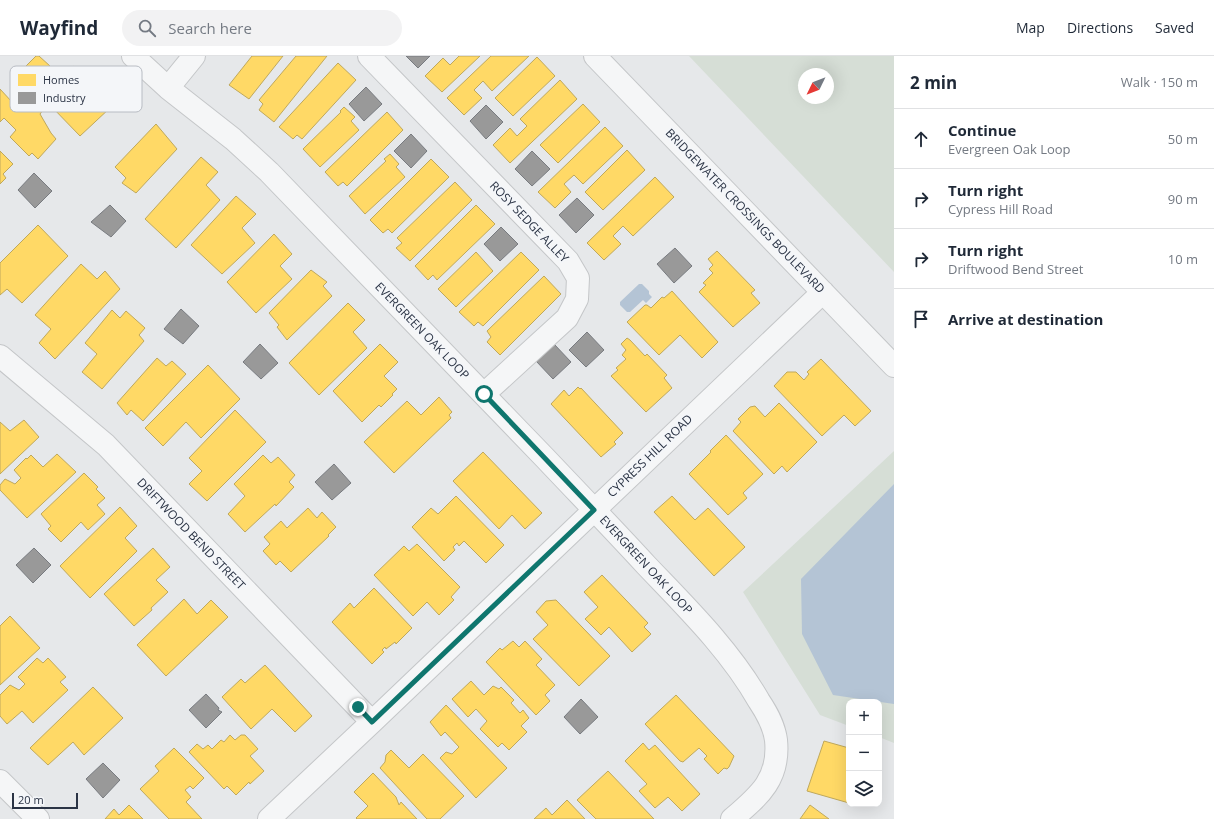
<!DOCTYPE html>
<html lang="en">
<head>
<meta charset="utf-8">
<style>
  :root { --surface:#fff; --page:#f2f2f3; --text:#1f2937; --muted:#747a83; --line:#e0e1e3 }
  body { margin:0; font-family:"Open Sans",sans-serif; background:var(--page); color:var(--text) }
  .controls { position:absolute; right:12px; bottom:12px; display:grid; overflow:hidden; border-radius:8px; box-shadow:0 4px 16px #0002 }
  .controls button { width:36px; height:36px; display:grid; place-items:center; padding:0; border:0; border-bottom:1px solid var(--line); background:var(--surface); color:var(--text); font:20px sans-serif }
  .compass { position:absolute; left:798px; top:12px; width:36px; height:36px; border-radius:50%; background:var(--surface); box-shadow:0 4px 16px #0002; rotate:227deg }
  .scale { position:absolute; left:12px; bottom:10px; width:66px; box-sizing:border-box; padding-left:4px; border:2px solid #2b3445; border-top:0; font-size:11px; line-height:14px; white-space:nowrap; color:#2b3445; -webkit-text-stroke:3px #f4f6f9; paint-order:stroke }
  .stop { position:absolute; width:12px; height:12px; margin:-9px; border:3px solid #0f766e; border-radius:50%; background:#fff }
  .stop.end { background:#0f766e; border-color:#fff; box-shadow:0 1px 4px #0008 }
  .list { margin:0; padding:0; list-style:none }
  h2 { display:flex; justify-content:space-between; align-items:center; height:52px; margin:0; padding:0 16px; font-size:17px }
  h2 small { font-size:13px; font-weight:400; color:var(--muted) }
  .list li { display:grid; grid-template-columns:26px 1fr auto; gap:12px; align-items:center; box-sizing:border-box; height:60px; padding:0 16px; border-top:1px solid var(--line) }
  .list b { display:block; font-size:15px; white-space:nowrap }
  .list p { margin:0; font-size:13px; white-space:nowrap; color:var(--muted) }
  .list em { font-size:13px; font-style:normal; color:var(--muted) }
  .icon { flex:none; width:22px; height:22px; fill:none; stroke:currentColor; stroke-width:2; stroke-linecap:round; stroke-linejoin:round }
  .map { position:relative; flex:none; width:894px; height:763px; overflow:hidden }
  header { display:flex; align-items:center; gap:24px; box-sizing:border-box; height:56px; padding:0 20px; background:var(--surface); border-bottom:1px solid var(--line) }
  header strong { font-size:19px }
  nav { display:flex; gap:22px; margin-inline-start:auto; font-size:14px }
  .search { width:280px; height:36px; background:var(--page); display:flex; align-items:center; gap:10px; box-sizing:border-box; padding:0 14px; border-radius:22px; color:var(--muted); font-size:15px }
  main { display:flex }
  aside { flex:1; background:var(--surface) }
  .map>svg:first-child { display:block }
  .green { fill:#d6ded6; fill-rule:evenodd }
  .water { fill:#b4c4d5 }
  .homes { fill:#ffd966; stroke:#bfa85c }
  .industry { fill:#999; stroke:#787b80 }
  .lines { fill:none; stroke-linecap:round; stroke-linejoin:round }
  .minor-casing { stroke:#c4c6c8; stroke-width:24 }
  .minor { stroke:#f5f6f7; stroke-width:22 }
  .route { stroke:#0f766e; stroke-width:5 }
  .labels { text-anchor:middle; stroke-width:4; stroke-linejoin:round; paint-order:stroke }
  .street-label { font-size:12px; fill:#2b3445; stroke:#f4f6f9 }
  .key { fill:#f4f6f9; stroke:#b8bcc3; stroke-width:1 }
  .key-label { font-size:11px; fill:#2b3445 }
</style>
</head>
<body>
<header>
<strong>Wayfind</strong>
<div class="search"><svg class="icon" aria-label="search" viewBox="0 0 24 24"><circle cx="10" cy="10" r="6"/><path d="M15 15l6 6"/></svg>Search here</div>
<nav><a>Map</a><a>Directions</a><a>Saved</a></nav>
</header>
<main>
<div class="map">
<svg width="894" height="763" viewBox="0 0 894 763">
  <rect width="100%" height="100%" fill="#e6e8ea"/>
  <!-- green -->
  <path class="green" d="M 689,0 L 894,0 L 894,216 ZM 804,18 L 828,18 L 828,42 L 804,42 Z
    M 894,395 L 894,687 L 879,681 L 879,646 L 849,646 L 849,670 L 820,659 L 743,536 Z"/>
  <!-- water -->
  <path class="water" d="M 639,228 L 642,228 L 649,235 L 649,238 L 652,241 L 646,247 L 643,244 L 630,256 L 627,256 L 620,249 L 620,246 Z
    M 894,428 L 894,648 L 833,639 L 802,578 L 801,523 Z"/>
  <!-- homes -->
  <path class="homes" d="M 36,0 L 39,0 L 62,21 L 74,10 L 111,51 L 80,80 L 19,17 Z
    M 252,0 L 283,0 L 249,43 L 229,29 Z
    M 296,0 L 327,0 L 274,66 L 259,54 L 263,48 L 259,44 Z
    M 459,0 L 480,0 L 442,36 L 425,20 L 443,2 L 450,9 Z
    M 491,0 L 529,0 L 492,35 L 483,25 L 474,34 L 482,42 L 464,59 L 447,42 Z
    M 537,1 L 555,20 L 513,60 L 495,42 Z
    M 338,7 L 356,24 L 302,83 L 297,79 L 293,83 L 279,71 Z
    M 560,24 L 577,43 L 510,107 L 493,89 L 510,72 L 517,80 L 527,70 L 520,63 Z
    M 0,33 L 12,46 L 22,37 L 31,41 L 43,54 L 40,58 L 51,77 L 56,83 L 38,103 L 32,97 L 29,100 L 10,81 L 16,74 L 4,62 L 0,66 Z
    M 583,48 L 600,66 L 558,107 L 540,89 Z
    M 344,51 L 355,61 L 351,65 L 359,74 L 320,111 L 303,93 L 341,56 L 340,55 Z
    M 387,56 L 403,74 L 347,130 L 343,126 L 338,130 L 325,116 Z
    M 156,68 L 177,93 L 136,137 L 122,127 L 126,122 L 115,111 Z
    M 605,71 L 623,90 L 583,128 L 574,119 L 564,128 L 571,136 L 555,152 L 538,136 Z
    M 627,94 L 645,114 L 603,154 L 585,136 Z
    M 0,95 L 13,108 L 3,118 L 6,122 L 0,128 Z
    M 390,98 L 399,108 L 396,111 L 405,121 L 365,158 L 349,140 L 386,105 L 384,103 Z
    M 201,101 L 218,116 L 206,129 L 220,144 L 176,192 L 145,163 Z
    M 431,103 L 449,121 L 392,177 L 388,173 L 383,177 L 370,164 Z
    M 655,121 L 674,141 L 633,180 L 623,170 L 613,180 L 621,188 L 604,204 L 587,187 Z
    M 455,126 L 472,144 L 410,205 L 396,192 L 402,187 L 397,182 Z
    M 236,140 L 256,158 L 242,172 L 255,187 L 222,218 L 191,189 Z
    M 476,149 L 495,168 L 437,224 L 433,219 L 428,224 L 415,210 Z
    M 38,169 L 68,200 L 22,247 L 7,233 L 0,239 L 0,207 Z
    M 274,178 L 292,198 L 280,210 L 292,223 L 256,257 L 227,226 Z
    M 717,195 L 755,234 L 751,237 L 760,247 L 733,271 L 699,236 L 706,229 L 703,227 L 713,217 L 709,213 L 713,209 L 708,203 Z
    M 476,196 L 493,215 L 456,251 L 438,233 Z
    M 521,196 L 539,214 L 483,270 L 478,266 L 474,270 L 459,256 Z
    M 81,208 L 97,223 L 105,215 L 120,233 L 55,303 L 39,287 L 51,273 L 35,259 Z
    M 311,214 L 327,226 L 323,230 L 332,240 L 287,284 L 277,271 L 279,269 L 269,257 Z
    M 544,220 L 561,238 L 500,299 L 487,286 L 491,281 L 487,275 Z
    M 672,235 L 718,286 L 702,302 L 680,279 L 659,299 L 627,266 L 645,249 L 647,249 L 651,252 L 662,241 L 664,242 Z
    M 348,247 L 365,264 L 353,276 L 367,292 L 319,339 L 289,307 Z
    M 112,254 L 120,262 L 126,255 L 145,272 L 139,279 L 144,285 L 102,333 L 82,316 L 97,298 L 85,287 Z
    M 627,282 L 630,284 L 645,300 L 647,298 L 667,319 L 664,322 L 672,332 L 646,356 L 611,320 L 618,314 L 616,312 L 626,303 L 622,299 L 626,294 L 621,288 Z
    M 380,288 L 398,306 L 384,320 L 397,333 L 392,338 L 393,339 L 381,351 L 379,349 L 362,366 L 333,335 Z
    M 157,302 L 166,310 L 172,305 L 186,318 L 143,365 L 131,354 L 127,359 L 117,347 Z
    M 821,303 L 871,355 L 855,370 L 844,359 L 822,380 L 774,330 L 787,316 L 796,316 L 804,324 L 809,318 L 807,316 Z
    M 208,309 L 240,343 L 201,382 L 186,366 L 163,390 L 145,372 Z
    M 578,331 L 580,333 L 581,332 L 623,377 L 614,386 L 616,388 L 601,401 L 551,348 L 564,334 L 569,340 Z
    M 439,341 L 452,356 L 449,359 L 451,362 L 394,417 L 364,386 L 407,345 L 421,359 Z
    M 779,347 L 817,386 L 787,416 L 782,410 L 774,418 L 733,375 L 741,366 L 738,363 L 750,351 L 755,350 L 765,361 Z
    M 235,354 L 266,386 L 207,445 L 189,428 L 202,415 L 189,402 Z
    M 24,364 L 39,381 L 0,418 L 0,366 L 10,375 Z
    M 726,379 L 763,418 L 743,437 L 747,442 L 728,459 L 689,418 L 711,396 L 710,395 Z
    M 483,396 L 542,457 L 525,473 L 512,459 L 499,473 L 453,425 Z
    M 57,398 L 76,416 L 27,462 L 0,434 L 0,429 L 5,423 L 15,428 L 21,422 L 14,414 L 26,402 L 27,403 L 31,399 L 43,411 Z
    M 263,399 L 271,407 L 278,401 L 295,419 L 289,426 L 294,431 L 276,450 L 275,448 L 245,476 L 228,458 L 245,440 L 234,428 Z
    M 84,417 L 98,431 L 96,433 L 105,442 L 97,449 L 105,458 L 88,474 L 81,466 L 61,486 L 48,473 L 51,470 L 41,458 Z
    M 456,440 L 504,489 L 486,507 L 464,485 L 459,490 L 457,487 L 453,491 L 455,494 L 444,505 L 412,471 L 431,452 L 438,458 Z
    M 672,440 L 695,464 L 708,452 L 745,491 L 714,520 L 654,456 Z
    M 120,451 L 137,470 L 125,482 L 137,495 L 90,542 L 60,510 Z
    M 308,452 L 317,462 L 322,456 L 336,471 L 328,479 L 329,480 L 291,516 L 280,505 L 276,509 L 263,495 L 270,488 L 264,481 L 281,465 L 287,472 Z
    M 417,488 L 460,531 L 451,541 L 454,544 L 439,559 L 427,546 L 413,560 L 374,519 L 404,490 L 409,495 Z
    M 153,492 L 170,511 L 156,524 L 168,536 L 151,552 L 152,554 L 134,570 L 104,538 Z
    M 602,519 L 648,567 L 644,571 L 651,578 L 632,596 L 609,571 L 601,579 L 585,563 L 598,551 L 584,536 Z
    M 374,532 L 412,572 L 396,588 L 395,586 L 386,593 L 385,591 L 382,594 L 384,596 L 372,608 L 332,566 L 350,547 L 354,552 Z
    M 184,543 L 197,558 L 211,544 L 228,561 L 166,620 L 137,589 Z
    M 556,544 L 610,600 L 579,630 L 533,583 L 548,569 L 536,556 L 546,545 Z
    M 10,560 L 40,592 L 0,629 L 0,570 Z
    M 513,585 L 519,591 L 525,585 L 542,603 L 536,609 L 555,629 L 545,639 L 550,645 L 536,659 L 486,606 L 500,592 L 502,594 Z
    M 37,602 L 43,607 L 48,602 L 66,621 L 60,626 L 68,634 L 33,667 L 22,655 L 7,668 L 0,660 L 0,639 L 10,629 L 19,634 L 25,628 L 18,621 Z
    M 265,609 L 312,660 L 295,676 L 272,653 L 251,673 L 222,641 L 241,623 L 245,627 Z
    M 471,625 L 484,639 L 493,630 L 499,633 L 501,631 L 514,644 L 511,647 L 520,657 L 523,654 L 529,662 L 521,670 L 527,676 L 509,694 L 502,687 L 498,691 L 480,673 L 487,665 L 476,653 L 468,661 L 452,643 Z
    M 93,631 L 123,662 L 84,699 L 73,686 L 48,709 L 30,692 Z
    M 676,639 L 734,700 L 729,711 L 727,713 L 724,712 L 718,718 L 704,703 L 707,700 L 699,692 L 683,706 L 680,705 L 645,668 Z
    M 446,649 L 507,712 L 476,742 L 440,702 L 446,696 L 452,698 L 459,691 L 445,676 L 441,680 L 430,666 Z
    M 230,679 L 235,684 L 241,679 L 245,679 L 258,693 L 250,700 L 264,715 L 250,728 L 249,726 L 236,739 L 227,730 L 224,733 L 189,696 L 197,688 L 203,693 L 208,689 L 212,693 L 221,684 L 224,686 Z
    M 824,685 L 849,692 L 849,747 L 807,735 Z
    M 643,687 L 649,694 L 655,689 L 700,738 L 682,755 L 668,741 L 655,752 L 639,735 L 647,728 L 625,705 Z
    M 174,692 L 204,722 L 193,733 L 190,730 L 185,734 L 191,741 L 186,746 L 202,763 L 169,763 L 140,733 L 159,715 L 155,710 Z
    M 391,694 L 409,712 L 423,698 L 464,740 L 440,763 L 427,763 L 380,712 L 385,706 L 386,699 Z
    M 608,715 L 654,763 L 596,763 L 577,744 Z
    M 373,717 L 396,741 L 399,749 L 401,746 L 417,763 L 357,763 L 356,762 L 368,750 L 354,736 Z
    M 567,744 L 585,763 L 534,763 L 546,752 L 552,759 Z
    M 129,749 L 143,763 L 105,763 L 114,753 L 119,759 Z
    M 810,749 L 829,763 L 800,763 Z"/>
  <!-- industry -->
  <path class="industry" d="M 406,0 L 430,0 L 418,12 Z
    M 366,31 L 382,48 L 364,65 L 349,48 Z
    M 486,49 L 503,66 L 486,83 L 470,65 Z
    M 411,78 L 427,95 L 411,112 L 394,95 Z
    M 532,95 L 550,113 L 532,130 L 515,113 Z
    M 34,117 L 52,135 L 35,152 L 18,134 Z
    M 577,142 L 594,159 L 576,177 L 559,159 Z
    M 110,149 L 126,165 L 111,181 L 91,166 Z
    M 501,171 L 518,188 L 500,205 L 484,188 Z
    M 675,192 L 692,210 L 674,227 L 657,208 Z
    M 181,253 L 199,270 L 183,288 L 164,273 Z
    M 587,276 L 604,294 L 586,311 L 569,294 Z
    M 260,288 L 278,307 L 261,323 L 243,306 Z
    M 554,288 L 571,306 L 553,323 L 536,305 Z
    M 334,408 L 351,427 L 332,444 L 315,426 Z
    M 34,492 L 51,509 L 33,527 L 16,509 Z
    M 206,638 L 219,652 L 218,654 L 222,656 L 206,672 L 189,654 Z
    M 581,643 L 598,661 L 580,678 L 564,661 Z
    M 103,707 L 120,724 L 103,742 L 86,723 Z"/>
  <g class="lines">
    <defs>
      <path id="minor" d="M 133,0 L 168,32 L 233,83 L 269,116 C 361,211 453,306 545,402 C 579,438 613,473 646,509 C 687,552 730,594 759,645 C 767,657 774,669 776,684 C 780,723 759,740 732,763
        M 369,0 L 568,205 L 578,222 L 577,243 L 567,262 L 484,338
        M 595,0 L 894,310
        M 168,32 L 194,0
        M 0,300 L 106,389 L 372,666
        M 0,725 L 38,763
        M 269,763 L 372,666 L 823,236"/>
    </defs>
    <!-- minor casing -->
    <use href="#minor" class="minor-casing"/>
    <!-- minor -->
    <use href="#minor" class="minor"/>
  </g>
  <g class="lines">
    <!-- route -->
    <path class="route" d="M 358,651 L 372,666 L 594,454 L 484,338"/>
  </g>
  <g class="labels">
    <!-- street labels -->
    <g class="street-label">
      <text transform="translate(745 155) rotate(46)" y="4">BRIDGEWATER CROSSINGS BOULEVARD</text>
      <text transform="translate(529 166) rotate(46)" y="4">ROSY SEDGE ALLEY</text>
      <text transform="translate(422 275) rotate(46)" y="4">EVERGREEN OAK LOOP</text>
      <text transform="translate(650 400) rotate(-44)" y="4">CYPRESS HILL ROAD</text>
      <text transform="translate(191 478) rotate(46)" y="4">DRIFTWOOD BEND STREET</text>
      <text transform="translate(646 509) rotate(47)" y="4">EVERGREEN OAK LOOP</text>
    </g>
  </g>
  <!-- legend -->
  <rect x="10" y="10" width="132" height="46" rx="6" class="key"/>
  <rect x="18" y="18" width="18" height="12" fill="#ffd966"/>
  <rect x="18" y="36" width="18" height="12" fill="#999"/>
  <g class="key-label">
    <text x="43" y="28">Homes</text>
    <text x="43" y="46">Industry</text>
  </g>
</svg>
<div class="controls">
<button>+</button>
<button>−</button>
<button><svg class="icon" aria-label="layers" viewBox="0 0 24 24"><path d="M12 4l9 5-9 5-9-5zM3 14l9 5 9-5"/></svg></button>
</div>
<svg class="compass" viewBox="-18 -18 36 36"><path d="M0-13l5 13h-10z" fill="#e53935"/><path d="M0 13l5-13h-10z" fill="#747a83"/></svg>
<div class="scale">20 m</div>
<div class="stop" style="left:484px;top:338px"></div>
<div class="stop end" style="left:358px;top:651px"></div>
</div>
<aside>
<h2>2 min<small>Walk · 150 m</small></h2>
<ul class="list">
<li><svg class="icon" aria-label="ahead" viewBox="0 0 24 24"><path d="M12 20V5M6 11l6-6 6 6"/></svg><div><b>Continue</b><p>Evergreen Oak Loop</p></div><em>50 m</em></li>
<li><svg class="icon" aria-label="right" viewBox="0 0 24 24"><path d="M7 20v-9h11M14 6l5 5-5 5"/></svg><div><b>Turn right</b><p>Cypress Hill Road</p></div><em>90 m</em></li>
<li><svg class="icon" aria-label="right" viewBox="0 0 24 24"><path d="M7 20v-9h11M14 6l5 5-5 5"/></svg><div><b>Turn right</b><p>Driftwood Bend Street</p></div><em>10 m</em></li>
<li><svg class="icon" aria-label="arrive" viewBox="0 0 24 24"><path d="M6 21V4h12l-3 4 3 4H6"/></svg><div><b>Arrive at destination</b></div></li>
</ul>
</aside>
</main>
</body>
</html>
